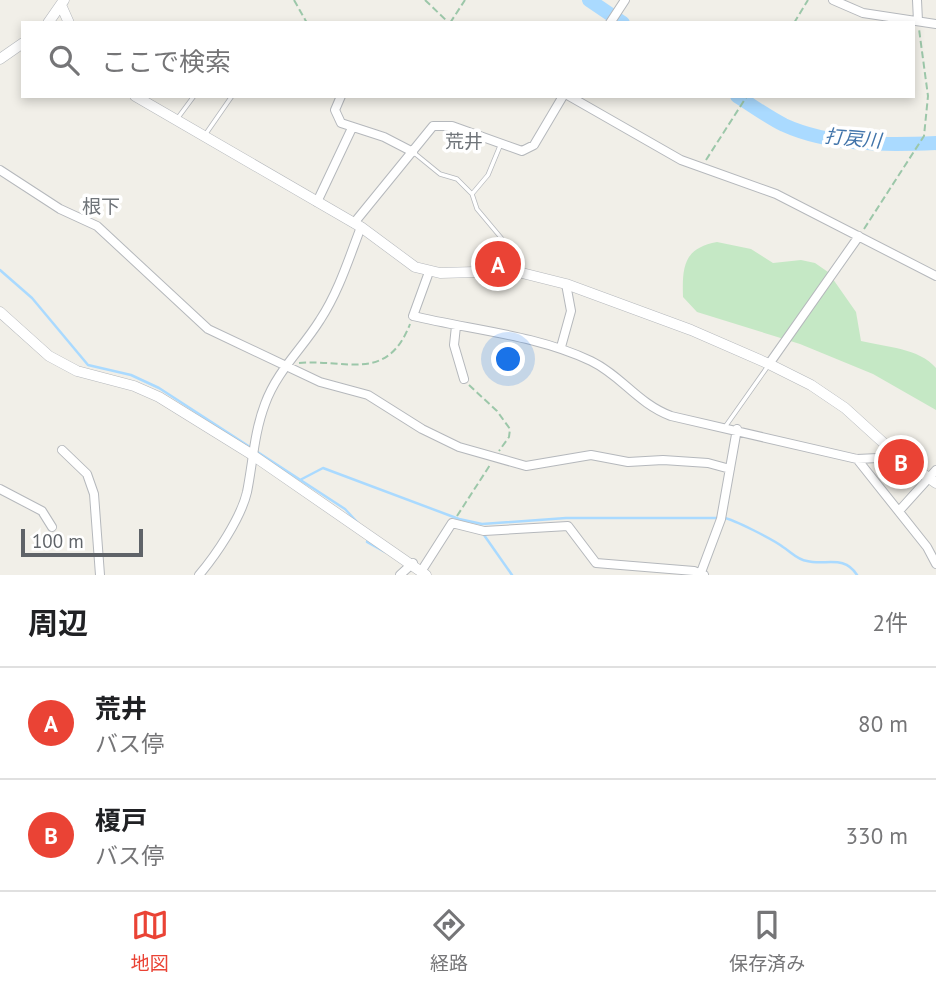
<!DOCTYPE html>
<html lang="ja">
<head>
<meta charset="utf-8">
<style>
  :root { --surface:#fff; --page:#f6f6f6; --text:#202124; --muted:#757577; --line:#e0e0e0; --accent:#ea4335 }
  body { margin:0; font-family:"PT Sans","Noto Sans JP",sans-serif; background:var(--page); color:var(--text) }
  .scale { position:absolute; left:21px; bottom:18px; width:122px; box-sizing:border-box; padding-left:7px; border:4px solid #5f6368; border-top:0; font-size:19px; line-height:24px; white-space:nowrap; color:#5f6368; -webkit-text-stroke:5px #fff; paint-order:stroke }
  .you { position:absolute; left:509px; top:360px; width:24px; height:24px; margin:-18px; border:5px solid #fff; border-radius:50%; background:#1a73e8; box-shadow:0 0 0 10px #1a73e833 }
  .badge { display:grid; place-items:center; width:46px; height:46px; border-radius:50%; background:var(--accent); color:#fff; font-size:23px; font-weight:700 }
  .pin { position:absolute; translate:-50% -50%; border:4px solid #fff; box-shadow:0 2px 7px #0006 }
  .list { margin:0; padding:0; list-style:none }
  h2 { display:flex; justify-content:space-between; align-items:center; height:91px; margin:0; padding:0 28px; font-size:30px }
  h2 small { font-size:23px; font-weight:400; color:var(--muted) }
  .list li { display:grid; grid-template-columns:46px 1fr auto; gap:21px; align-items:center; box-sizing:border-box; height:112px; padding:0 28px; border-top:2px solid var(--line) }
  .list b { display:block; font-size:26px; white-space:nowrap }
  .list p { margin:0; font-size:23px; white-space:nowrap; color:var(--muted) }
  .list em { font-size:23px; font-style:normal; color:var(--muted) }
  .icon { flex:none; width:38px; height:38px; fill:none; stroke:currentColor; stroke-width:2; stroke-linecap:round; stroke-linejoin:round }
  .map { position:relative; flex:none; width:936px; height:575px; overflow:hidden }
  .search { position:absolute; background:var(--surface); box-shadow:0 4px 10px #0003; left:21px; right:21px; top:21px; height:77px; display:flex; align-items:center; gap:18px; box-sizing:border-box; padding:0 24px; border-radius:0px; color:var(--muted); font-size:26px }
  .sheet { height:315px; background:var(--surface) }
  nav { display:flex; justify-content:space-around; align-items:center; box-sizing:border-box; height:98px; border-top:2px solid var(--line); background:var(--surface); font-size:19px; color:var(--muted) }
  nav a { display:grid; justify-items:center; gap:4px }
  nav .on { color:var(--accent) }
  .map>svg:first-child { display:block }
  .green { fill:#c5e8c5 }
  .lines { fill:none; stroke-linecap:round; stroke-linejoin:round }
  .stream { stroke:#aadaff; stroke-width:2.5 }
  .river { stroke:#aadaff; stroke-width:14 }
  .service-casing { stroke:#b5b8bc; stroke-width:5 }
  .minor-casing { stroke:#b5b8bc; stroke-width:10 }
  .tertiary-casing { stroke:#b5b8bc; stroke-width:11 }
  .path { stroke:#9cc7a9; stroke-width:2; stroke-dasharray:7 3.5; stroke-linecap:butt }
  .service { stroke:#fff; stroke-width:3.5 }
  .minor { stroke:#fff; stroke-width:8 }
  .tertiary { stroke:#fff; stroke-width:10 }
  .labels { text-anchor:middle; stroke-width:7; stroke-linejoin:round; paint-order:stroke }
  .water-label { font-size:19px; font-style:italic; fill:#4174aa; stroke:#fff }
  .neighbourhood-label { font-size:19px; fill:#70757a; stroke:#fff }
</style>
</head>
<body>
<div class="map">
<svg width="936" height="575" viewBox="0 0 936 575">
  <rect width="100%" height="100%" fill="#f1efe8"/>
  <!-- green -->
  <path class="green" d="M 717,242 L 751,249 L 773,263 L 801,260 L 815,263 L 828,272 L 856,312 L 861,341 C 886,347 919,348 936,368 L 936,410 L 873,374 L 800,344 L 697,312 L 683,297 C 682,266 684,248 717,242 Z"/>
  <g class="lines">
    <!-- stream -->
    <path class="stream" d="M 927,144 L 936,149
      M 0,270 L 32,298 L 88,365 L 131,375 L 159,388 L 345,509 L 358,523
      M 300,480 L 323,468 L 459,519 L 482,524 L 566,518 L 718,518
      M 724,518 C 733,519 774,540 783,547 C 791,552 798,560 807,561 C 825,566 844,554 857,575
      M 484,535 L 512,575
      M 369,537 L 367,542 L 385,552"/>
    <!-- river -->
    <path class="river" d="M 589,0 L 623,23
      M 737,96 C 753,106 768,117 784,125 C 830,146 887,145 936,143"/>
    <defs>
      <path id="service" d="M 177,119 L 194,96
        M 205,135 L 232,96
        M 413,152 L 440,174 L 457,179 L 472,194
        M 494,268 L 503,240 L 477,209 L 472,194 L 488,175 L 500,146
        M 725,427 L 768,366"/>
      <path id="minor" d="M 833,0 L 863,13 L 936,24
        M 917,0 L 918,21
        M 610,23 L 625,0
        M 341,96 L 335,110 L 341,123 L 384,137 L 413,152
        M 569,96 L 681,160 L 776,194 L 936,276
        M 0,170 L 60,209 L 97,226 L 208,329 L 320,382 L 368,395 L 422,429 L 459,447 L 526,466 L 591,455 L 628,462 L 663,460 L 708,463 L 730,469
        M 317,202 L 352,128
        M 354,223 L 433,126 L 452,126 L 522,151 L 534,145 L 563,96
        M 429,272 L 413,316 C 472,330 536,335 591,361 C 622,376 637,403 671,416 L 857,459 L 899,457
        M 456,326 L 454,345 L 464,379
        M 561,347 L 571,311 L 566,284
        M 769,364 L 859,236
        M 62,450 L 87,474 L 94,494 L 100,575
        M 857,459 L 927,547 L 936,564
        M 0,489 L 42,511 L 52,527
        M 899,511 L 936,470
        M 422,570 L 452,523 L 484,531 L 568,526 L 596,563 L 694,571 L 704,575
        M 199,575 C 216,555 241,518 247,492 C 253,462 254,433 265,404 C 277,371 302,349 320,320 C 339,291 349,258 361,227
        M 400,575 L 413,563
        M 700,575 L 721,519 L 737,429"/>
      <path id="tertiary" d="M 61,5 L 69,23
        M 48,23 L 64,0
        M 0,59 L 23,43
        M 135,96 L 361,227 L 415,267 L 440,273 L 514,271 L 566,284 L 691,330 L 769,364 L 811,385 L 845,408 L 899,457 L 936,483
        M 0,312 L 49,356 L 77,371 L 134,386 L 159,397 L 251,454 L 426,575"/>
    </defs>
    <!-- service casing -->
    <use href="#service" class="service-casing"/>
    <!-- minor casing -->
    <use href="#minor" class="minor-casing"/>
    <!-- tertiary casing -->
    <use href="#tertiary" class="tertiary-casing"/>
    <!-- path -->
    <path class="path" d="M 294,0 L 307,23
      M 425,0 L 449,23
      M 450,23 L 465,0
      M 794,23 L 808,0
      M 706,160 L 747,96
      M 864,229 L 924,136 L 928,96 L 919,29
      M 299,363 C 347,359 387,383 410,324
      M 469,385 L 497,411 L 510,429 L 509,437 L 499,451
      M 457,516 L 490,465"/>
    <!-- service -->
    <use href="#service" class="service"/>
    <!-- minor -->
    <use href="#minor" class="minor"/>
    <!-- tertiary -->
    <use href="#tertiary" class="tertiary"/>
  </g>
  <g class="labels">
    <!-- water labels -->
    <g class="water-label">
      <text transform="translate(853 138) rotate(5)" y="7">打戻川</text>
    </g>
    <!-- neighbourhood labels -->
    <g class="neighbourhood-label">
      <text x="464" y="148">荒井</text>
      <text x="101" y="213">根下</text>
    </g>
  </g>
</svg>
<div class="scale">100 m</div>
<div class="you"></div>
<div class="pin badge" style="left:498px;top:264px">A</div>
<div class="pin badge" style="left:901px;top:462px">B</div>
<div class="search"><svg class="icon" aria-label="search" viewBox="0 0 24 24"><circle cx="10" cy="10" r="6"/><path d="M15 15l6 6"/></svg>ここで検索</div>
</div>
<section class="sheet">
<h2>周辺<small>2件</small></h2>
<ul class="list">
<li><span class="badge">A</span><div><b>荒井</b><p>バス停</p></div><em>80 m</em></li>
<li><span class="badge">B</span><div><b>榎戸</b><p>バス停</p></div><em>330 m</em></li>
</ul>
</section>
<nav>
<a class="on"><svg class="icon" aria-label="map" viewBox="0 0 24 24"><path d="M3 6l6-2 6 2 6-2v14l-6 2-6-2-6 2zM9 4v14M15 6v14"/></svg>地図</a>
<a><svg class="icon" aria-label="directions" viewBox="0 0 24 24"><path d="M12 3l9 9-9 9-9-9zM9 14v-3h6M13 9l2 2-2 2"/></svg>経路</a>
<a><svg class="icon" aria-label="saved" viewBox="0 0 24 24"><path d="M7 4h10v16l-5-4-5 4z"/></svg>保存済み</a>
</nav>
</body>
</html>
